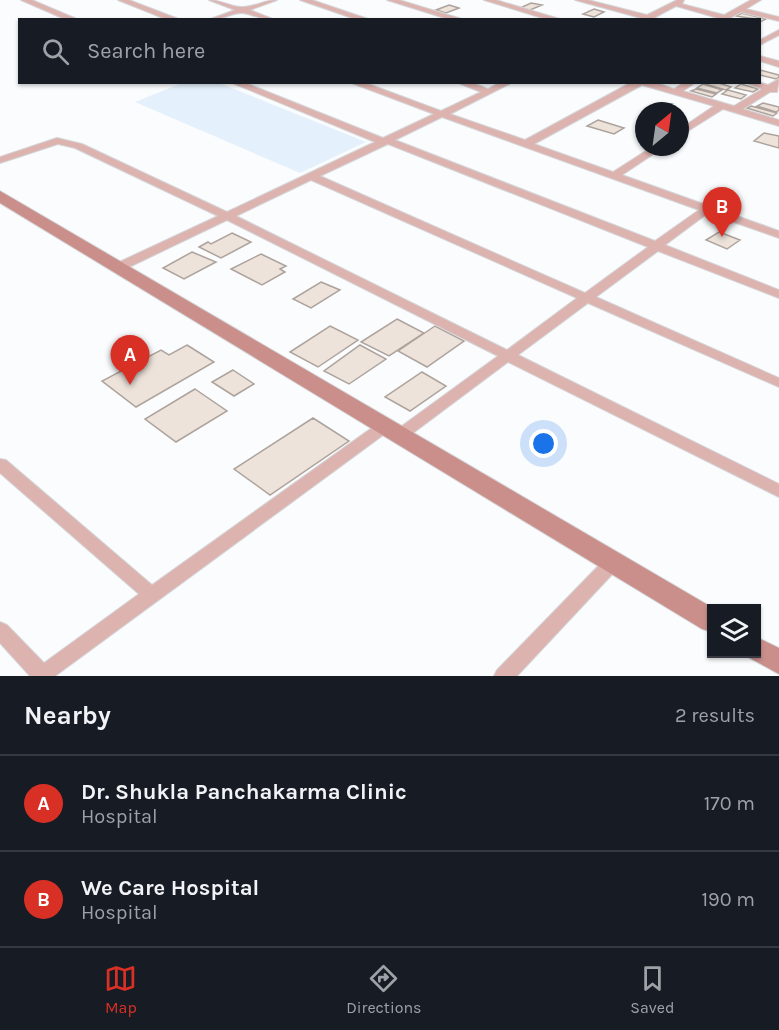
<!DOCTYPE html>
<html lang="en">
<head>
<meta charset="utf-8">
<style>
  :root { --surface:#171b24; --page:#20242c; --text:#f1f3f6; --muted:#9ea1a6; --line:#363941; --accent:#d93025 }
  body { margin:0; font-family:Karla,sans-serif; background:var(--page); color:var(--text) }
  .controls { position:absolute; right:18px; bottom:18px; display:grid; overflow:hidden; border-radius:0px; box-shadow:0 2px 4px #0004 }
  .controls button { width:54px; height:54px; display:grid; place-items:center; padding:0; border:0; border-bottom:2px solid var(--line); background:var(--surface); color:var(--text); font:30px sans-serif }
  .compass { position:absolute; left:635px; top:102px; width:54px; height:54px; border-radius:50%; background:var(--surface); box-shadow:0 2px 4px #0004; rotate:29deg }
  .you { position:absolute; left:544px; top:444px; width:21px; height:21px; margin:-15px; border:4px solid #fff; border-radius:50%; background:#1a73e8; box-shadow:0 0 0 9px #1a73e833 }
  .badge { display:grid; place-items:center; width:39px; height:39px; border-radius:50%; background:var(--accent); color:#fff; font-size:20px; font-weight:700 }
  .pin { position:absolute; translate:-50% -50px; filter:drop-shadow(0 2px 3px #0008) }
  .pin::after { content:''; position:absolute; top:32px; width:21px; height:18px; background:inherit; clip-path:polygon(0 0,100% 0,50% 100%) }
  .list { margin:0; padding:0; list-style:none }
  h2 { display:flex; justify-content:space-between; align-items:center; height:78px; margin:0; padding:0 24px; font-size:26px }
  h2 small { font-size:20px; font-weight:400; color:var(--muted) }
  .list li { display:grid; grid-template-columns:39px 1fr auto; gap:18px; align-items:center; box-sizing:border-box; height:96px; padding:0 24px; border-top:2px solid var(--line) }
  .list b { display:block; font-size:22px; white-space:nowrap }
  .list p { margin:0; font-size:20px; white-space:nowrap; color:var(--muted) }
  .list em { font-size:20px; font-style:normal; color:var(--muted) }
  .icon { flex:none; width:33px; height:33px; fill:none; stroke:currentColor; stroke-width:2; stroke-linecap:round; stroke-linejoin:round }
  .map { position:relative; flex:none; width:779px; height:676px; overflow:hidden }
  .search { position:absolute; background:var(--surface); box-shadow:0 2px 4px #0004; left:18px; right:18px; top:18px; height:66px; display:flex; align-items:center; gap:15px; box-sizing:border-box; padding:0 21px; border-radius:0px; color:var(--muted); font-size:22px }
  .sheet { height:270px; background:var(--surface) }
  nav { display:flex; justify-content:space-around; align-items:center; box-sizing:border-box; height:84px; border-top:2px solid var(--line); background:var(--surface); font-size:16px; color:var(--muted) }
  nav a { display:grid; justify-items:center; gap:3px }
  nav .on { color:var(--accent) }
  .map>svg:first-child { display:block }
  .built { fill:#e4f1fc }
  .building { fill:#ede3db; stroke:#ada39c; stroke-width:1.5 }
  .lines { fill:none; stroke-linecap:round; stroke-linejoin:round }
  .street-casing { stroke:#d4d7d9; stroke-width:2 }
  .secondary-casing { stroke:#d4d7d9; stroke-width:2 }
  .street { fill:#ddb3b0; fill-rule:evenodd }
  .secondary { fill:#cb8f8b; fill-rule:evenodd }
</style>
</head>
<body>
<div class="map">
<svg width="779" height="676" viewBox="0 0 779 676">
  <rect width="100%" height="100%" fill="#fafcfe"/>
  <!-- built -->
  <path class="built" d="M 182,83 L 219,83 L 366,142 L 300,173 L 135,102 Z"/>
  <!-- building -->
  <path class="building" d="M 531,3 L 542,5 L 530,10 L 520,8 Z
    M 449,5 L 459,8 L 446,13 L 436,10 Z
    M 594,9 L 604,12 L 594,17 L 583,14 Z
    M 742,13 L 766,19 L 760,22 L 760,20 L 736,16 Z
    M 760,70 L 779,75 L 779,77 L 776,79 L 760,75 Z
    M 707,82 L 716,82 L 731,87 L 726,90 L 705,84 Z
    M 703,84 L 722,90 L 717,93 L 697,88 Z
    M 741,84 L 758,89 L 753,92 L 735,88 Z
    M 696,89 L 716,94 L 712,97 L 691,91 Z
    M 728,90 L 746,95 L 741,99 L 722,94 Z
    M 763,103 L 779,107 L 779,110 L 776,112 L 757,106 Z
    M 751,106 L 777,113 L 773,116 L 747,108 Z
    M 598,120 L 624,128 L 614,134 L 587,126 Z
    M 764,133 L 779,136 L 779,148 L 754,141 Z
    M 719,232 L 740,240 L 727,249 L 706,240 Z
    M 232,233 L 251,242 L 221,258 L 199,247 L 208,242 L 211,244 Z
    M 192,252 L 216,262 L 184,279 L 163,268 Z
    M 261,254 L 286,266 L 280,269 L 285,272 L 262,285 L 231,269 Z
    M 321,282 L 340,290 L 311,308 L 293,299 Z
    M 397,319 L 424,333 L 389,356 L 361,342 Z
    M 330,326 L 358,340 L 318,367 L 290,352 Z
    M 435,326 L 464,341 L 427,367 L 398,351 Z
    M 187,345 L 214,362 L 136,407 L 102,381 L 161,350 L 169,355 Z
    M 360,345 L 386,359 L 349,384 L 324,371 Z
    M 233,370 L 254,384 L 234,396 L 212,382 Z
    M 422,372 L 446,386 L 410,411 L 385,397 Z
    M 195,389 L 227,411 L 176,442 L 145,419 Z
    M 313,418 L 349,441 L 270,495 L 234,469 Z"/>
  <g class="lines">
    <defs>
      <path id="street" d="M 21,0 L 32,0 L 79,20 L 67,20 Z
        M 118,0 L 129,0 L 181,20 L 168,20 Z
        M 209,0 C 221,0 233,8 243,7 C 254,7 265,0 277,0 L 250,10 L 275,20 C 262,20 249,13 242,13 C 231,13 222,20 208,20 L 235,10 Z
        M 300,0 L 312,0 L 371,20 L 358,20 Z
        M 387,0 L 399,0 L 465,20 L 451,20 Z
        M 484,0 L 496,0 L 563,20 L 549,20 Z
        M 575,0 L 588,0 L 647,15 L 677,0 L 684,0 L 682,4 L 724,15 L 751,0 L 761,0 L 746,9 L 779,17 L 779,21 L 741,12 L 726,20 L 715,20 L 718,18 L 676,6 L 650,20 L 639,20 L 641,18 Z
        M 779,30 L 779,35 L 760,45 L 760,40 Z
        M 760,56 L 779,61 L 779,67 L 760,61 Z
        M 779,79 L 777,92 L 770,92 L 743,109 L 779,120 L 779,126 L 723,109 L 680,136 L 680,129 L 714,106 L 642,85 L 534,144 L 613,172 L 652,147 L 664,147 L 622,175 L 779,231 L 779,238 L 708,213 L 665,245 L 779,290 L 779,298 L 658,251 L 596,297 L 779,378 L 779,387 L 588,303 L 518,355 L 779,484 L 779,497 L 508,362 L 405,439 L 395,439 L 392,435 L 395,431 L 498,356 L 227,220 L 123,270 L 115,270 L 113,267 L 115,264 L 218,216 L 75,148 L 58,144 L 0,163 L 0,157 L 57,138 L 82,144 L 227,212 L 375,142 L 230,82 L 243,82 L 383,138 L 434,114 L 349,82 L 363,82 L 441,111 L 481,92 L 456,82 L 470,82 L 488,89 L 501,82 L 513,82 L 450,114 L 525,140 L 632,82 L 654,82 L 674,89 L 685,82 L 696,82 L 683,91 L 734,106 L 762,89 L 744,82 L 759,82 L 768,85 ZM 442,117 L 699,210 L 655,241 L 395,140 ZM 388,144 L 648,247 L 585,293 L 320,176 ZM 311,180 L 577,298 L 507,350 L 236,216 Z
        M 385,421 L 390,422 L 393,426 L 390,430 L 55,676 L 30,676 L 0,643 L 0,622 L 7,625 L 44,663 L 139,594 L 0,473 L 0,459 L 6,460 L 152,585 L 380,422 Z
        M 613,555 L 619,557 L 622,562 L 619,567 L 517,676 L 494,676 L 497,670 L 607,557 Z"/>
      <path id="secondary" d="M 0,191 L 713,608 L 712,608 L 712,632 L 702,629 L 0,203 Z
        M 756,637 L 779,648 L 779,674 L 746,656 L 745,654 L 756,654 Z"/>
    </defs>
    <!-- street casing -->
    <use href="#street" class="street-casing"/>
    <!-- secondary casing -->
    <use href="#secondary" class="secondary-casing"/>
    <!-- street -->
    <use href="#street" class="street"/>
    <!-- secondary -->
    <use href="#secondary" class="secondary"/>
  </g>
</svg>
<div class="controls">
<button><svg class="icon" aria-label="layers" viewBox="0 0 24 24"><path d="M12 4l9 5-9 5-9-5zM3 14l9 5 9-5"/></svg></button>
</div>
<svg class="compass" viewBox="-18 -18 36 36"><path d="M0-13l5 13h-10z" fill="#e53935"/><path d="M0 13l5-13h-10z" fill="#9ea1a6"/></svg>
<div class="you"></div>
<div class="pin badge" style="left:130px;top:385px">A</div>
<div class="pin badge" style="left:722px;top:237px">B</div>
<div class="search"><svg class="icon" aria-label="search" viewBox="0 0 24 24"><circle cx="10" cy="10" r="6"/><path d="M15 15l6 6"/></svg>Search here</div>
</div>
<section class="sheet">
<h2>Nearby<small>2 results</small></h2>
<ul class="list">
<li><span class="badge">A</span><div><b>Dr. Shukla Panchakarma Clinic</b><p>Hospital</p></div><em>170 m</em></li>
<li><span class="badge">B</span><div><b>We Care Hospital</b><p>Hospital</p></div><em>190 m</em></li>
</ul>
</section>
<nav>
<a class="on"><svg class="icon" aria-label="map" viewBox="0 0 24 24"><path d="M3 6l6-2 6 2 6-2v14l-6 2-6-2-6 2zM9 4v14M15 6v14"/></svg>Map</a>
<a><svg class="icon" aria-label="directions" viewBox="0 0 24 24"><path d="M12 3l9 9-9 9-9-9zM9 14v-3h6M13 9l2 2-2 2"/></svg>Directions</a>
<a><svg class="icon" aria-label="saved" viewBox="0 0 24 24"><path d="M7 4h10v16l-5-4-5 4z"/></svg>Saved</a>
</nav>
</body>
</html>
